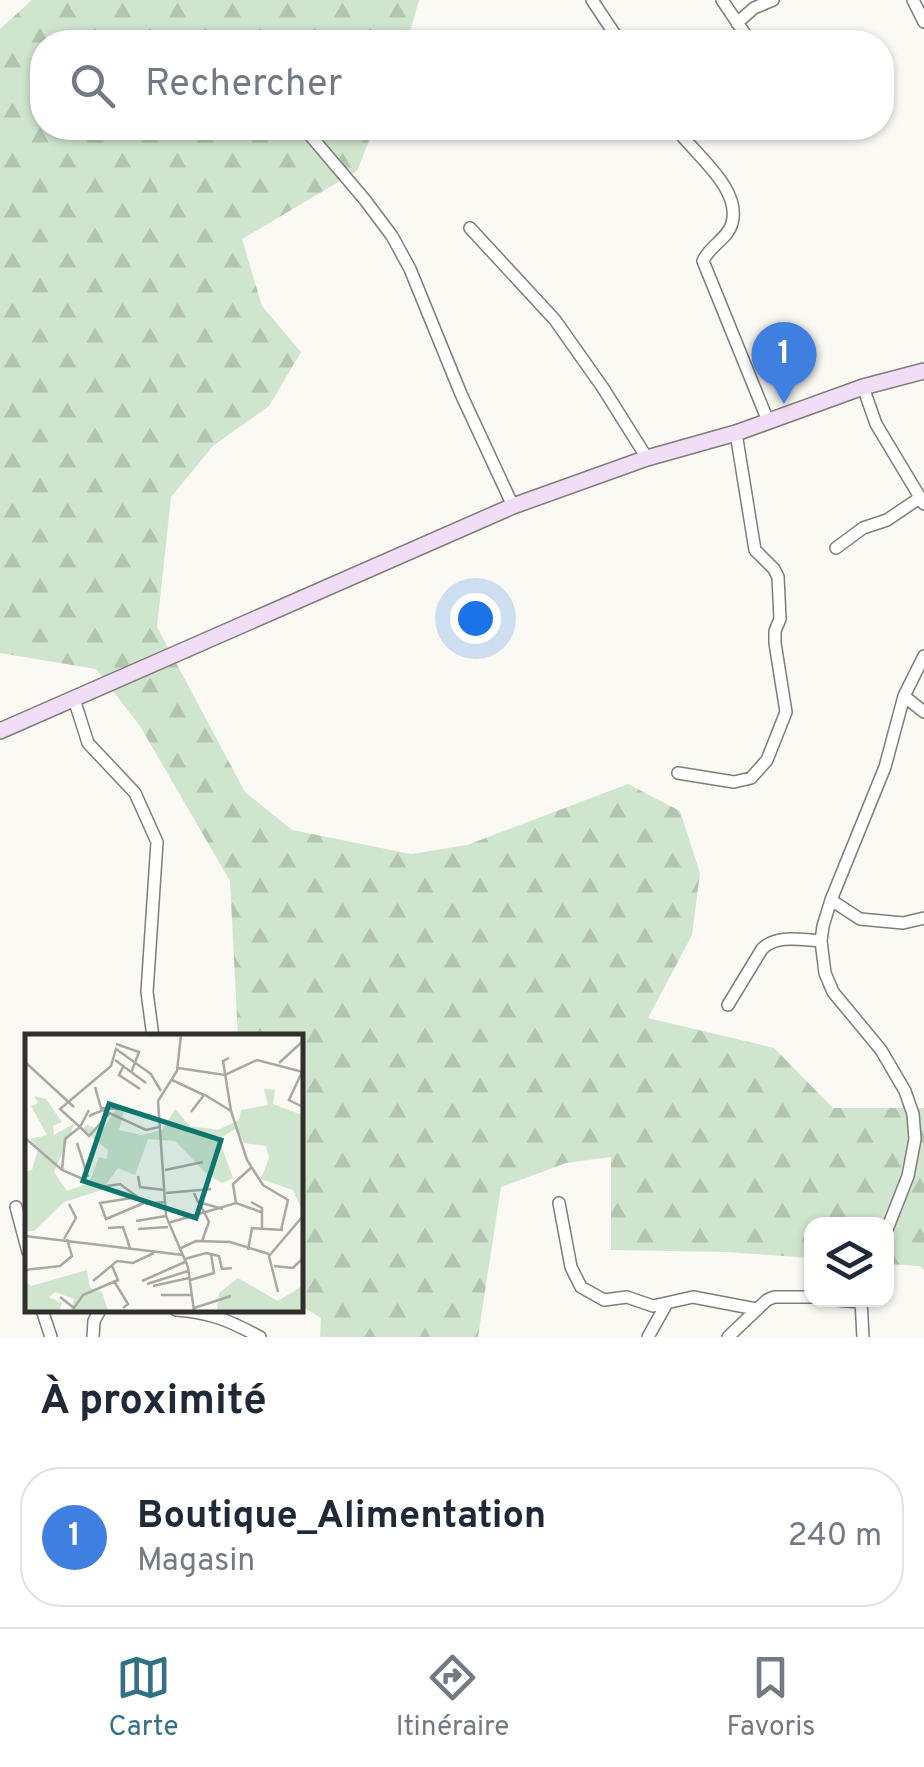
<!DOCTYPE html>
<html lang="fr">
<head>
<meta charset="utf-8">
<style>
  :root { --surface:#fff; --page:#f2f2f3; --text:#1f2937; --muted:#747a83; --line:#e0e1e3; --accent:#327086 }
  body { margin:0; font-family:Overpass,sans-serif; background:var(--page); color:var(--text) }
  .controls { position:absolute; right:30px; bottom:30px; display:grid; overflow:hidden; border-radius:20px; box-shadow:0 2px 8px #0004 }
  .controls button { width:90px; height:90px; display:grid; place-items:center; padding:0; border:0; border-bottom:2px solid var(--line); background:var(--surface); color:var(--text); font:50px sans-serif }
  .you { position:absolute; left:475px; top:618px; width:35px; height:35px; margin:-25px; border:8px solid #fff; border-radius:50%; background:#1a73e8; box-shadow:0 0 0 15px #1a73e833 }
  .badge { display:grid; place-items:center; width:65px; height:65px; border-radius:50%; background:var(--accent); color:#fff; font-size:32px; font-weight:700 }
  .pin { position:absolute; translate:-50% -82px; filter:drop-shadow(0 2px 5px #0008) }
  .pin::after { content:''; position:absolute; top:52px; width:35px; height:30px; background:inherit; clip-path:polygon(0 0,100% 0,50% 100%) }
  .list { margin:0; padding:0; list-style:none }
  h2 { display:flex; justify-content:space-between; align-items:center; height:130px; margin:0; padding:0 40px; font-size:42px }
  h2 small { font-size:32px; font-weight:400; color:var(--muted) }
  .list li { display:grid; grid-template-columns:65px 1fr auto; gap:30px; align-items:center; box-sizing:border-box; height:140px; margin:0 20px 20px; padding:0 20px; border:2px solid var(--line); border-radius:40px }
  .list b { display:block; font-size:38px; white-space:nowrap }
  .list p { margin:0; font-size:32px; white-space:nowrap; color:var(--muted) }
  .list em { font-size:32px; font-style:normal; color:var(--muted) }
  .icon { flex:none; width:55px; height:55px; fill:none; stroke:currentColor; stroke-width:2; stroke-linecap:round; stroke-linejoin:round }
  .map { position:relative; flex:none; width:924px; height:1337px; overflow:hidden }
  .search { position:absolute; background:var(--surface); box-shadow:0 2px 8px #0004; left:30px; right:30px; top:30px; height:110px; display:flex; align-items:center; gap:25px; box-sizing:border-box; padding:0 35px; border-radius:40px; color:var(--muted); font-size:38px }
  .sheet { height:290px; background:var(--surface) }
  nav { display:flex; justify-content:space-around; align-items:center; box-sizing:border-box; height:140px; border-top:2px solid var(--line); background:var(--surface); font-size:28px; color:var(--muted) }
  nav a { display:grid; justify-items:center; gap:5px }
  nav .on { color:var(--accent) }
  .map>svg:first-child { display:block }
  .forest { fill:url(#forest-firs) }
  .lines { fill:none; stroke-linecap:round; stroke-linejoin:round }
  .street-casing { stroke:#7e7d77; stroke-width:14 }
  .secondary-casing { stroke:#7e7d77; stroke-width:18 }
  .street { stroke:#fff; stroke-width:11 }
  .secondary { stroke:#f2ddf6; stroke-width:15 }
  .inset-road { fill:none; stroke:#aaa8a3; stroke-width:2.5 }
  .view { fill:#0f766e; fill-opacity:0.15; stroke:#0f766e; stroke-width:5 }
  .inset-edge { fill:none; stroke:#302f2c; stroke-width:5 }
</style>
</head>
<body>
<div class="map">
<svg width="924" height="1337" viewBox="0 0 924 1337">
  <defs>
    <pattern id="forest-firs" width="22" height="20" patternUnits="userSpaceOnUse" patternTransform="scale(2.5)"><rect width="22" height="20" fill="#d0e5ce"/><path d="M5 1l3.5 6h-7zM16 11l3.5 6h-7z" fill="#b3c5b1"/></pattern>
  </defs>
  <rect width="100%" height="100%" fill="#fbf9f3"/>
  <!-- forest -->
  <path class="forest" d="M 32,0 L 419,0 L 407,42 L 42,42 L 42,128 L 374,128 L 357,171 L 242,239 L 262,306 L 301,352 L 269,406 L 213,446 L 171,497 L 157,627 L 245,792 L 292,830 L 411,854 L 467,845 L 628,784 L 680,811 L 700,873 L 692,935 L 648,1018 L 774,1048 L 833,1108 L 924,1108 L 924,1270 L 920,1266 L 887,1264 L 886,1224 L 812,1224 L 811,1258 L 727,1252 L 611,1250 L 611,1157 L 566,1163 L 501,1187 L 478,1337 L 320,1337 L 321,1318 L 300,1305 L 300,1037 L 238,1037 L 230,881 L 140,726 L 96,669 L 0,653 L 0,29 Z"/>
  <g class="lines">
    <defs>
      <path id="street" d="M 592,0 L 620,42
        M 722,0 L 747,37 L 741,42
        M 913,0 L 924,22
        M 737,23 L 754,8 L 773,0
        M 304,128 L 365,200 L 392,236 L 410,269 L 461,394 L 513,506
        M 676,128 C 693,153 742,188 732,223 C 728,239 709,246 703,261 L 768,421
        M 470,228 L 555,320 L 603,388 L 647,458
        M 863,387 L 876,424 L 924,504
        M 836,548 L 863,528 L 887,520 L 921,497
        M 904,696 L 924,712
        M 74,699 L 88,743 L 135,793 L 157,842 L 147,992 L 153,1037
        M 678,773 L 734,782 L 751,778 L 767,760 L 786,712 L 775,643 L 775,631 L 780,619 L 778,577 L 774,569 L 755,550 L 736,433
        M 831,900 L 860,919 L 903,923 L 924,918
        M 728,1005 L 762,949 C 777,934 801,940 821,941
        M 559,1203 L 571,1267 L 581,1287 L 604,1300 L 627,1297 L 653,1306 L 693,1297 L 756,1309
        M 16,1207 L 28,1252
        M 886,1232 L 908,1176 L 915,1139 L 913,1114 L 905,1091 L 881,1050 L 833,992 L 825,973 L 821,941 L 823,926 L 831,900 L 885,767 L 904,696 L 924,656
        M 835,1300 L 860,1302
        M 861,1300 L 863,1337
        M 42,1310 L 51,1337
        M 176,1310 C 210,1312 230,1321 260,1337
        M 93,1337 L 94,1321 L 100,1310
        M 648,1337 L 667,1303
        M 728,1337 L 767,1300 L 774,1297 L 812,1297"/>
      <path id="secondary" d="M 0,731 L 513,506 L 647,458 L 736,433 L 863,387 L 924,371"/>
    </defs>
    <!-- street casing -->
    <use href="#street" class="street-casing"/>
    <!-- secondary casing -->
    <use href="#secondary" class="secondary-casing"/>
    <!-- street -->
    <use href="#street" class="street"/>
    <!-- secondary -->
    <use href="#secondary" class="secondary"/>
  </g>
  <!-- overview -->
  <g transform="translate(25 1034)">
    <rect width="278" height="278" fill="#fbf9f3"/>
    <path d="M 239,55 L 250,56 L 248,70 L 277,81 L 277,176 L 268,156 L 236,145 L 244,124 L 241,112 L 219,109 L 212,94 L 194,105 L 208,144 L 197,149 L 182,140 L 150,107 L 123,105 L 110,141 L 93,134 L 77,156 L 39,168 L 9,197 L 0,197 L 0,138 L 7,136 L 13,115 L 5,105 L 22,101 L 6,72 L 13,69 L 9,62 L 21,65 L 37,88 L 28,92 L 29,101 L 50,89 L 29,138 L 42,157 L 64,149 L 74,123 L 82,125 L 83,116 L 57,96 L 62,91 L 77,97 L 91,75 L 99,77 L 94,96 L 116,101 L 137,96 L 150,75 L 165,92 L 193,96 L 214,86 L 216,76 L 243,71 ZM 62,236 L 65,254 L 77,258 L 83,277 L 46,277 L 49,265 L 30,258 L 24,263 L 37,269 L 34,277 L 0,277 L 0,247 L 6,252 ZM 213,244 L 253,267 L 277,252 L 277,277 L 192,277 L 194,259 Z" fill="#d0e5ce"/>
    <path class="inset-road" d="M 121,1 L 156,1M 156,1 L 152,37 L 133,67 L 141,182 L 163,233 L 169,277M 91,10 L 114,18 L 106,39M 204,24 L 198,27 L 206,77 L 222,126 L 238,151 L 263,166 L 256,196M 90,26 L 121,49M 0,28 L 49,73M 254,29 L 278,7M 98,33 L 94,41 L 115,55M 153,34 L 200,41 L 232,26 L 278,38M 277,38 L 264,66 L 278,73M 147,46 L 179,61 L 166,78M 70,53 L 76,74 L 94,75M 180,61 L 206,77M 64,76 L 55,93 L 64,102 L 84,80M 64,82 L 78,76 L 121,96 L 134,93M 0,104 L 37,136 L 76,153 L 95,150 L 122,170 L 139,168M 52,109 L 63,143M 37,136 L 40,105 L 55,93 L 35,75 L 86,32 L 91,15 L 126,40 L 136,57M 140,136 L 178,128M 113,142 L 115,153 L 139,156M 141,159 L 186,155M 169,159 L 173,168 L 198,175M 113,163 L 75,169 L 81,185 L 119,169M 174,168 L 184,188 L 177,207M 226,168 L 237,174 L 237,194M 211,169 L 208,150 L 227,133M 111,187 L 141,182M 143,189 L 211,169 L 236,178M 83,194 L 98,193 L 105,214M 113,195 L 143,193M 0,202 L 158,221M 39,205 L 51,184 L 44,170M 156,214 L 171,207 L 205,208 L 244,220M 223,216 L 227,194 L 258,196M 160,225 L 181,219 L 194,222 L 197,235 L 207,234M 249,232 L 268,234 L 278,224M 0,236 L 35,232 L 47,222 L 42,205M 165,246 L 189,239 L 186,220M 68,247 L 92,227 L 108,229 L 129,219M 89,247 L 103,270 L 98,274M 117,247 L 160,228M 122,250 L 163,237M 128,252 L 164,244M 253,258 L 244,222 L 278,182M 136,261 L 166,261M 35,263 L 49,274 L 58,261 L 93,246 L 87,232M 169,274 L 206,262"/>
    <path class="view" d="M 84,70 L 196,106 L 171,184 L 58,147 Z"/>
    <rect width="278" height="278" class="inset-edge"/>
  </g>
</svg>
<div class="controls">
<button><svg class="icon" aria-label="layers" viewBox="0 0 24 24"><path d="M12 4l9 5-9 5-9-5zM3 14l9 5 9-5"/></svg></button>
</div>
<div class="you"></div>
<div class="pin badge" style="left:784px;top:404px;background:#3f7fe0">1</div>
<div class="search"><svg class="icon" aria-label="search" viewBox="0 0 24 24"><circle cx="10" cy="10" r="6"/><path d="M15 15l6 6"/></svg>Rechercher</div>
</div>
<section class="sheet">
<h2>À proximité<small></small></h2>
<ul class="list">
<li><span class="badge" style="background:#3f7fe0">1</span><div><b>Boutique_Alimentation</b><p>Magasin</p></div><em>240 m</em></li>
</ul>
</section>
<nav>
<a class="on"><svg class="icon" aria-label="map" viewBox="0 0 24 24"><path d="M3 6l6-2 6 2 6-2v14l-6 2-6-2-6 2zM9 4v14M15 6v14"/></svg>Carte</a>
<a><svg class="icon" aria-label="directions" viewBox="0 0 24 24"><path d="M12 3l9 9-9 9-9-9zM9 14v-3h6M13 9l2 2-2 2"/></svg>Itinéraire</a>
<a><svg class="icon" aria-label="saved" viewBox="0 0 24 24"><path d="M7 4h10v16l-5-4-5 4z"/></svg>Favoris</a>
</nav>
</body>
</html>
